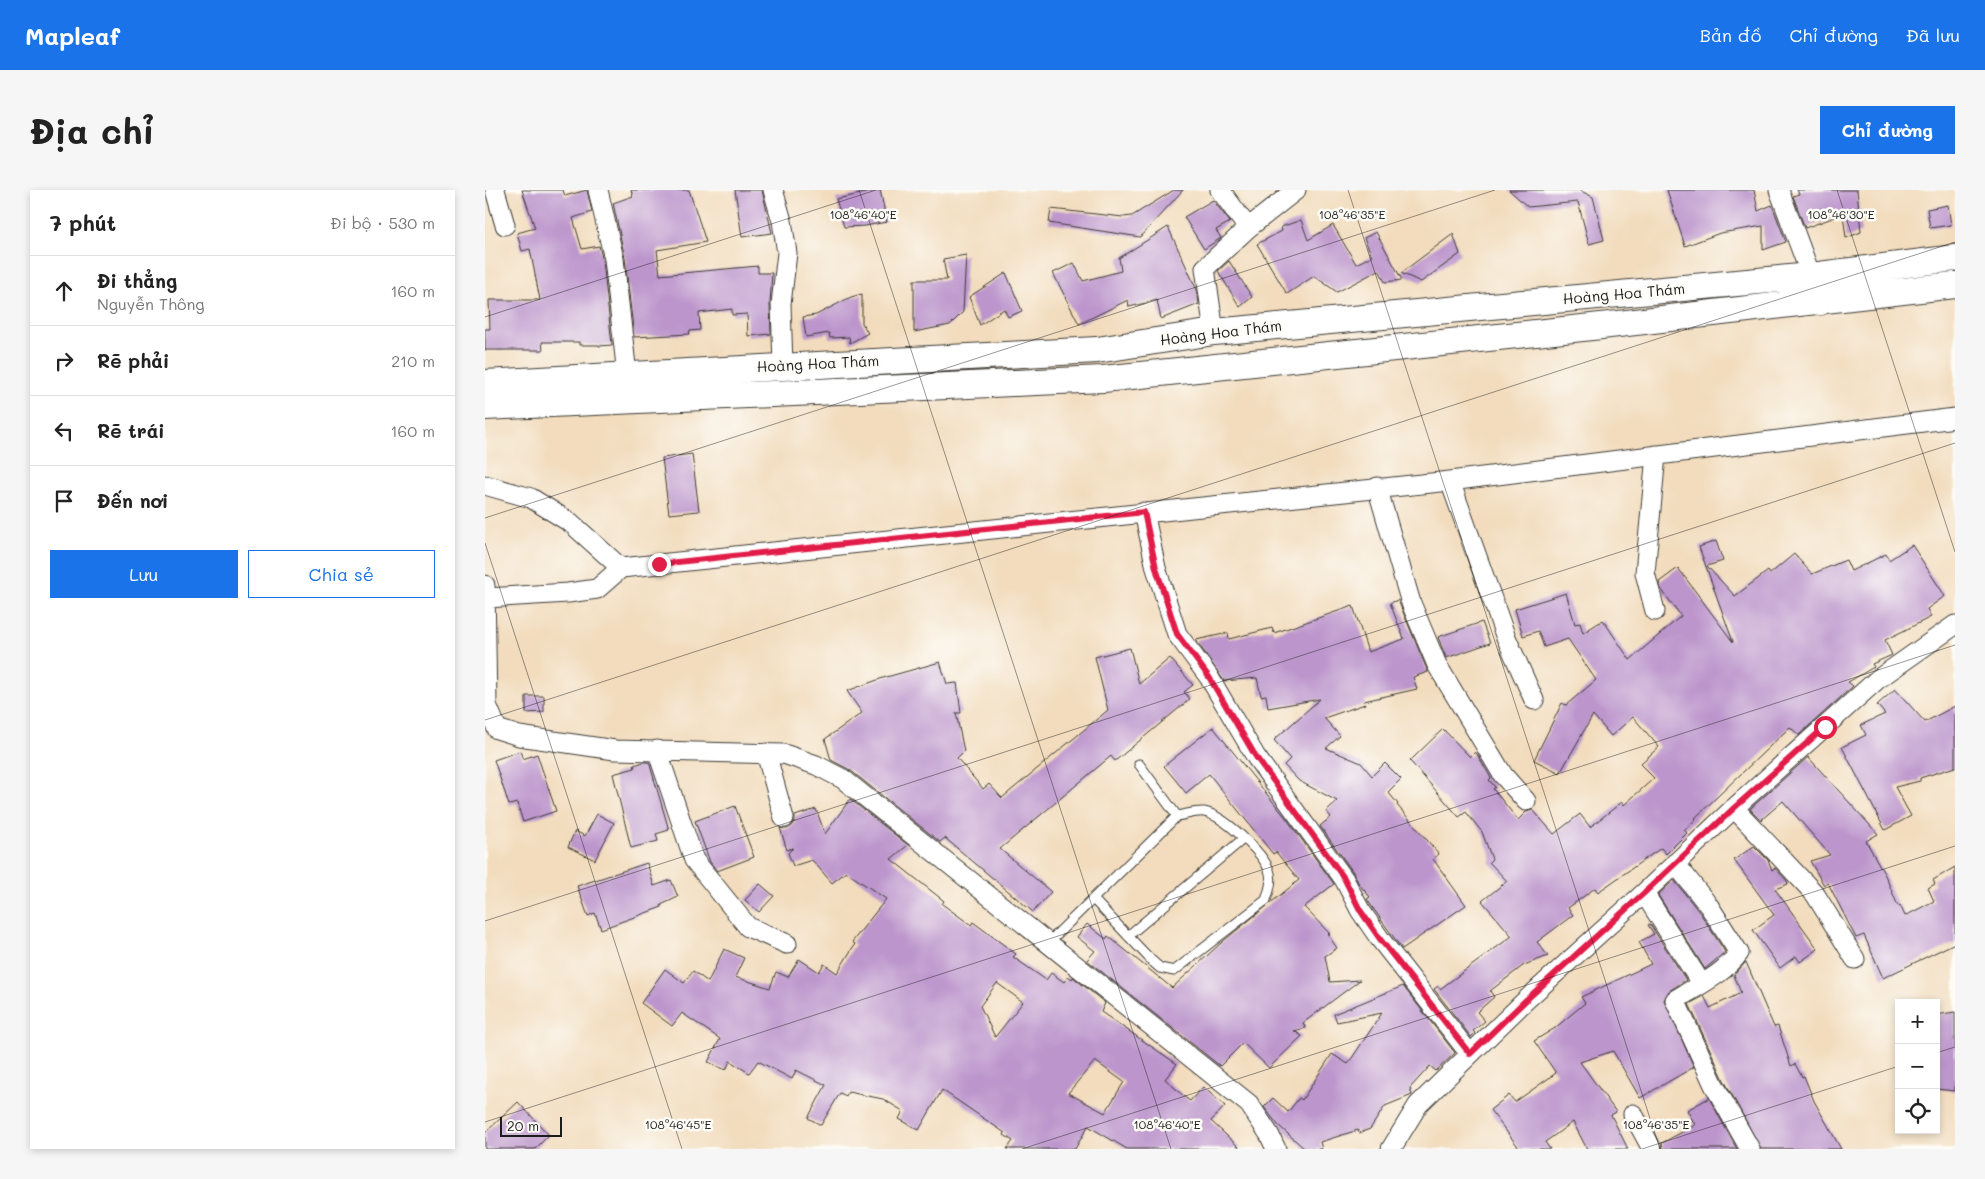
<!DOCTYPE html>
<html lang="vi">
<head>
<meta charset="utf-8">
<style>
  :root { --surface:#fff; --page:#f6f6f6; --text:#222; --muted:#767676; --line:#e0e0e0; --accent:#1a73e8 }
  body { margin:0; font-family:Mali,sans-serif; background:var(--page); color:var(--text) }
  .controls { position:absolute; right:15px; bottom:15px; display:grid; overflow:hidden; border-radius:0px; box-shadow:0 2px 8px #0003 }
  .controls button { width:45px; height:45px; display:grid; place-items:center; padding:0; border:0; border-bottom:1px solid var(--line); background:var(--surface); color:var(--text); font:25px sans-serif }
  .scale { position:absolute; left:15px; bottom:12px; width:62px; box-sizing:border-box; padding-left:5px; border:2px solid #1c1c1c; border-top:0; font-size:14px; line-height:18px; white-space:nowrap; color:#1c1c1c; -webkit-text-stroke:4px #fdfcf7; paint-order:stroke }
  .stop { position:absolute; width:15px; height:15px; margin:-11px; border:4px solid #e11d48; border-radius:50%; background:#fff }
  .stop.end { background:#e11d48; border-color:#fff; box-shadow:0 1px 5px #0008 }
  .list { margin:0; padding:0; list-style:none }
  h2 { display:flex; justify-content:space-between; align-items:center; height:65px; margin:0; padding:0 20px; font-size:21px }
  h2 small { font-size:16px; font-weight:400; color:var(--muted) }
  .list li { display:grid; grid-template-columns:32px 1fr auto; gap:15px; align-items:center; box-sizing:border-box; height:70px; padding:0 20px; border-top:1px solid var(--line) }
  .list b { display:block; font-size:19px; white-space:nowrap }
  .list p { margin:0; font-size:16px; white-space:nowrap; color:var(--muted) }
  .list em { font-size:16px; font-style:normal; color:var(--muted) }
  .actions { display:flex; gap:10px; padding:15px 20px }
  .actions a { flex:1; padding:11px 0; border:1px solid var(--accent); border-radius:0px; text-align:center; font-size:18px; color:var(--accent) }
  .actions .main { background:var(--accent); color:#fff }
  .icon { flex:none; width:28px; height:28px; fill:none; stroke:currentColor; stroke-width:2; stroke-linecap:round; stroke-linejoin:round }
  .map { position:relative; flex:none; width:1470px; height:959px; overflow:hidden; border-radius:0px }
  header { display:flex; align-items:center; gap:30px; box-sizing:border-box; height:70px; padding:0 25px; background:var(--accent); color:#fff }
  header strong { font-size:24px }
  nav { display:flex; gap:28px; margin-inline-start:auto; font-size:18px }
  .intro { display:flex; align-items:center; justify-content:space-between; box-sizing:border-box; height:120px; padding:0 30px }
  h1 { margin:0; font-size:35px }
  .button { padding:12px 22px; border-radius:0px; background:var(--accent); color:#fff; font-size:18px; font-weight:700 }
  main { display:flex; gap:30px; padding:0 30px }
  aside { flex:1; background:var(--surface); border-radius:0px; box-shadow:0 2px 8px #0003 }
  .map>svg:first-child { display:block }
  .building { fill:#bc95cc; fill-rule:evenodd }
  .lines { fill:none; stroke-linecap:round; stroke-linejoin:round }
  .service-casing { stroke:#3c3934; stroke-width:11 }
  .minor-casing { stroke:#3c3934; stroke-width:21 }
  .secondary-casing { stroke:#3c3934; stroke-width:28 }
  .primary-casing { stroke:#3c3934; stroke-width:29 }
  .service { stroke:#fff; stroke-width:9 }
  .minor { stroke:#fff; stroke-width:19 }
  .secondary { stroke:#fff; stroke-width:26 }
  .primary { stroke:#fff; stroke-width:28 }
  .route { stroke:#e11d48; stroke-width:6 }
  .ticks { fill:none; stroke:#1c1c1c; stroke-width:1; stroke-opacity:0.45 }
  .labels { text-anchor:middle; stroke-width:5; stroke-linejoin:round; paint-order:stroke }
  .street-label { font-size:15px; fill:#1c1c1c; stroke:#fdfcf7 }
  .ticks-label { font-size:12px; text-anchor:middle; fill:#1c1c1c; stroke:#fdfcf7; stroke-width:5; stroke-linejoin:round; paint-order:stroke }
</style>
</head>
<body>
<header>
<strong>Mapleaf</strong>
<nav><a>Bản đồ</a><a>Chỉ đường</a><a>Đã lưu</a></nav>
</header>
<div class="intro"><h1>Địa chỉ</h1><a class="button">Chỉ đường</a></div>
<main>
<aside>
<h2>7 phút<small>Đi bộ · 530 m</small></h2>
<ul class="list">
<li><svg class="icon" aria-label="ahead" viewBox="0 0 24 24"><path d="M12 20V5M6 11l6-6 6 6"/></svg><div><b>Đi thẳng</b><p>Nguyễn Thông</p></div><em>160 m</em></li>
<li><svg class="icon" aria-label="right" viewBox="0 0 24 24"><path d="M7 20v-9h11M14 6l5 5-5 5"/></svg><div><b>Rẽ phải</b></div><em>210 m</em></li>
<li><svg class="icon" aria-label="left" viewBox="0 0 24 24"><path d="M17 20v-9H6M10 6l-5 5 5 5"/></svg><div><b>Rẽ trái</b></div><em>160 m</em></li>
<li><svg class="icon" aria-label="arrive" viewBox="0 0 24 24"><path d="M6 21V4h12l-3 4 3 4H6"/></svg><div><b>Đến nơi</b></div></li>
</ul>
<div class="actions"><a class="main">Lưu</a><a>Chia sẻ</a></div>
</aside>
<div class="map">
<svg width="1470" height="959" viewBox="0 0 1470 959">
  <rect width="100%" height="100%" fill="#fdfcf7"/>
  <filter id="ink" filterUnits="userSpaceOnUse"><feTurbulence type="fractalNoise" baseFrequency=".02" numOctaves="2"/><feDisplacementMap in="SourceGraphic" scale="10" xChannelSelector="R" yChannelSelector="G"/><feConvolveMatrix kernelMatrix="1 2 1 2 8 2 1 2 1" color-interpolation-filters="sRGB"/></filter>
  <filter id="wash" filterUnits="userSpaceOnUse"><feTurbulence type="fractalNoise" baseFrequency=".0096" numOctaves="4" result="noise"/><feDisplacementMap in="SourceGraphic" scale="20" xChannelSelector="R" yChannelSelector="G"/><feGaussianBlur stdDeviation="1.12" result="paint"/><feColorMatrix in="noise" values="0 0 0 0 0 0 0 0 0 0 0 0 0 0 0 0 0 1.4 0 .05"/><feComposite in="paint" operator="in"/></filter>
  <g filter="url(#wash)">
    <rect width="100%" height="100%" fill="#f2dcbd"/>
    <g id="blocks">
      <!-- building -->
      <path class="building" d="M 37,0 L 78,0 L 80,6 L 102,0 L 107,22 L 88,28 L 97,59 L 114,56 L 118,71 L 127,155 L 114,156 L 114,155 L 94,155 L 94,152 L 57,152 L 58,160 L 0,160 L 0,139 L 5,139 L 4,110 L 55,110 L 45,59 L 37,61 L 32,43 L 50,38 Z
        M 146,0 L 204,0 L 221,52 L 172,60 L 175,85 L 273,76 L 273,83 L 287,83 L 285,114 L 286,144 L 263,146 L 262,124 L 247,125 L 247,119 L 214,123 L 215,140 L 204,141 L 205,144 L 149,147 L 140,68 L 128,13 L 148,6 Z
        M 250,0 L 277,0 L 287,43 L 257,47 Z
        M 395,0 L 402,32 L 380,36 L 359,37 L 351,9 Z
        M 689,0 L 698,0 L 655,47 L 564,33 L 566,19 L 638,27 L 647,26 Z
        M 1024,0 L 1094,0 L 1108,7 L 1119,50 L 1104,54 L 1093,12 L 1043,17 Z
        M 1182,0 L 1269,0 L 1273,21 L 1287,15 L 1301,52 L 1278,60 L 1278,36 L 1235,43 L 1200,56 Z
        M 1312,0 L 1372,0 L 1376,42 L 1361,48 L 1358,24 L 1320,38 L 1308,6 L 1314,4 Z
        M 728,10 L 745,32 L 731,40 L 736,48 L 719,59 L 699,27 Z
        M 1463,15 L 1466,35 L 1445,38 L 1442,19 Z
        M 816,30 L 823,50 L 848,35 L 871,74 L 887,66 L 879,48 L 891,42 L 917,90 L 900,92 L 894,80 L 852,102 L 829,86 L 802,104 L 772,54 L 797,41 L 796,37 Z
        M 683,37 L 712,100 L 714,114 L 676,129 L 672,110 L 644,117 L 643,110 L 594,134 L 568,83 L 589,73 L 598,91 L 636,81 L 634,68 Z
        M 968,44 L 975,64 L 936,92 L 916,83 Z
        M 481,65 L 478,122 L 465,135 L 429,142 L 429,90 L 462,90 L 458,69 Z
        M 744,71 L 767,107 L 755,117 L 733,81 Z
        M 521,83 L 537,121 L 523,127 L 519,119 L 495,135 L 484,107 Z
        M 377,104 L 377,133 L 383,143 L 365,153 L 364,147 L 345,148 L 344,143 L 321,147 L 318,127 L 331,125 L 366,107 Z
        M 207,264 L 214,321 L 184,324 L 177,268 Z
        M 1231,351 L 1238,371 L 1222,376 L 1250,406 L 1283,381 L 1285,384 L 1309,364 L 1327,384 L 1361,370 L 1366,381 L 1401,364 L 1404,370 L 1427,355 L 1460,406 L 1442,419 L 1446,427 L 1400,450 L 1407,465 L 1387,474 L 1389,477 L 1363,492 L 1368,496 L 1314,545 L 1305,537 L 1210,628 L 1211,629 L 1199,640 L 1202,643 L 1181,664 L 1176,658 L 1113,702 L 1110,698 L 1083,718 L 1088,725 L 1052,752 L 1063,766 L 1039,775 L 1005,801 L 1009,807 L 992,822 L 1000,831 L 988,841 L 990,843 L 986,847 L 949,799 L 953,796 L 955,799 L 1027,746 L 997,711 L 1022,691 L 1004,672 L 1007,669 L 997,642 L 981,622 L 974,627 L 925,571 L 958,539 L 985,567 L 990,562 L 992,564 L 1006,588 L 1004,590 L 1010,597 L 1008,599 L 1033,630 L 1041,622 L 1048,620 L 1069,644 L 1095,624 L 1105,637 L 1137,612 L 1139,615 L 1169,588 L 1155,574 L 1174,557 L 1148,527 L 1126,546 L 1108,525 L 1075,583 L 1049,570 L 1077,513 L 1081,515 L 1111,490 L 1083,449 L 1059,457 L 1053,441 L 1038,446 L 1030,419 L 1081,403 L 1090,434 L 1095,433 L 1098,443 L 1118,430 L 1145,470 L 1196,426 L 1176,399 L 1174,392 L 1193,378 L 1248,452 L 1214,357 Z
        M 913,410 L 943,482 L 928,487 L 932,499 L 879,511 L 880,514 L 839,528 L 855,546 L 841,558 L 876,573 L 887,586 L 900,573 L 916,589 L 903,602 L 913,614 L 912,615 L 954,664 L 948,669 L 981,715 L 917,759 L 885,714 L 882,709 L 885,707 L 874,694 L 868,682 L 835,636 L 846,627 L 841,621 L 852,611 L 814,591 L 799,575 L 805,569 L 789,550 L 835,509 L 783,518 L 781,505 L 776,506 L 772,488 L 739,491 L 711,450 L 743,443 L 744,449 L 787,438 L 789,443 L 868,416 L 883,462 L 919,449 L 905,413 Z
        M 997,432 L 1005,453 L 961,468 L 953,447 Z
        M 645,458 L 654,494 L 685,468 L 708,495 L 699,502 L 705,509 L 630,571 L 626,566 L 515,659 L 566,702 L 548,722 L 460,648 L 455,652 L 365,580 L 346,570 L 340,549 L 377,523 L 362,501 L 398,488 L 455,472 L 462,494 L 472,493 L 476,523 L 471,523 L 479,561 L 472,568 L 498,599 L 504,594 L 517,608 L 623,520 L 610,467 Z
        M 1410,499 L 1440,532 L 1470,516 L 1470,577 L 1435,588 L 1435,591 L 1410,597 L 1426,626 L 1400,640 L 1357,557 L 1381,545 L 1376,535 L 1400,524 L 1392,515 Z
        M 41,506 L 59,506 L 59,522 L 41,523 Z
        M 728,537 L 801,628 L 849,694 L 819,717 L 845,744 L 843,745 L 852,758 L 840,766 L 845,792 L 875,790 L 818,833 L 821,838 L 809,841 L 817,846 L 784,878 L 758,853 L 735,876 L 602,770 L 610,761 L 592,747 L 602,734 L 621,749 L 623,746 L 687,798 L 736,753 L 814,690 L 791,662 L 788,664 L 724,584 L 701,603 L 679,576 Z
        M 35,561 L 38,569 L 52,564 L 71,621 L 38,632 L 32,613 L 24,615 L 9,570 Z
        M 1323,567 L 1393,644 L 1381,651 L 1400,685 L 1413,716 L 1415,715 L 1420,726 L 1449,711 L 1443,698 L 1450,694 L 1448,690 L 1470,677 L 1470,753 L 1398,788 L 1379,745 L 1371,748 L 1343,693 L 1339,695 L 1325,671 L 1345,665 L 1298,611 L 1276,630 L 1265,619 Z
        M 159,572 L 164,572 L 184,640 L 171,644 L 173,651 L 146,658 L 128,584 L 150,578 L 149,575 Z
        M 365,609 L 423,655 L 406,669 L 459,711 L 457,714 L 486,735 L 488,732 L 531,764 L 528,767 L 561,790 L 566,783 L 579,792 L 583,786 L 587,789 L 588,787 L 620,813 L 616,822 L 692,874 L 680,889 L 702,909 L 705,911 L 718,897 L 740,916 L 726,931 L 756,959 L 642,959 L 603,936 L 590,959 L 522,959 L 528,951 L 519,945 L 520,943 L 457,900 L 434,940 L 414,929 L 418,921 L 398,909 L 363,902 L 361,906 L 355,903 L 336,935 L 323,928 L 341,895 L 311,880 L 307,889 L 273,871 L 264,883 L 245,871 L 241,880 L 223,872 L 235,849 L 197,823 L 187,836 L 156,813 L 180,779 L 199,793 L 208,781 L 223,792 L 239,759 L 259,768 L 250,787 L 285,798 L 291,782 L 303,787 L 314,769 L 334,782 L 339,774 L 352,783 L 370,754 L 367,752 L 401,709 L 361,682 L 347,693 L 327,670 L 308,676 L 303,663 L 308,658 L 302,660 L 295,638 L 302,639 L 307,636 L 310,631 L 310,626 L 331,619 L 340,644 ZM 512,793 L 538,812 L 510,847 L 495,816 ZM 610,871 L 639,892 L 620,923 L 583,903 Z
        M 250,616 L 269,667 L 232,681 L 225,672 L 210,631 Z
        M 112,624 L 129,633 L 110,670 L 83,657 L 90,641 L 100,646 Z
        M 1269,656 L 1283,670 L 1287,680 L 1290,678 L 1302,691 L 1303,694 L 1290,699 L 1333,759 L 1315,772 L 1311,766 L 1295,778 L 1268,740 L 1289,725 L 1249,670 Z
        M 162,673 L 169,696 L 186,690 L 193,707 L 176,715 L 177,717 L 116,739 L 110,723 L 103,726 L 92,696 Z
        M 1189,690 L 1215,723 L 1240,762 L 1220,779 L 1173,705 Z
        M 275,694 L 289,706 L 274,722 L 260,710 Z
        M 1165,734 L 1201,790 L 1184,801 L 1179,810 L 1209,877 L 1155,908 L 1128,861 L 1095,872 L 1131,922 L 1126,925 L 1143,959 L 1102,959 L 1088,932 L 1060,952 L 1065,959 L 1035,959 L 1005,920 L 1024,905 L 1030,912 L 1071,883 L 1049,851 L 1070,838 L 1100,813 L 1096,807 L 1166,774 L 1154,752 L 1169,744 L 1163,735 Z
        M 1261,772 L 1289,837 L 1293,836 L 1306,876 L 1310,874 L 1317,887 L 1319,886 L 1329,911 L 1356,959 L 1276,959 L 1239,890 L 1204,814 L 1219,806 L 1225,818 L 1256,803 L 1249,785 Z
        M 918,796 L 970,863 L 951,881 L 945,876 L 925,898 L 927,905 L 900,916 L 885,939 L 874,943 L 873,940 L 835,952 L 837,959 L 820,959 L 793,935 L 779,917 L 788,908 L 803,922 L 814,908 L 817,910 L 847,864 L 863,874 L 897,823 L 852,832 L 849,824 Z
        M 1470,822 L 1470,901 L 1451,899 L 1451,825 Z
        M 1224,908 L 1252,959 L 1178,959 L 1177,953 L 1210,935 L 1202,920 Z
        M 33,912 L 64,945 L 50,959 L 0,959 L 0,943 Z"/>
    </g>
  </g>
  <g filter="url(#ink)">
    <use href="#blocks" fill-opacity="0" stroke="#3c3934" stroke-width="1"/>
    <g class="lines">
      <defs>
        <path id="service" d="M 608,709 L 667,771 L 675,778 L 689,781 L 781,710 C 784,701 788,690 784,680 C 778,663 738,625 719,622 C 711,621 700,625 692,626 L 654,574
          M 643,746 L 758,649
          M 563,753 L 692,626"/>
        <path id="minor" d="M 10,0 L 20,35
          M 113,0 L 129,69 L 142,185
          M 288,0 L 297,31 L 302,63 L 296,114 L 298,176
          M 735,0 L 763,38
          M 1294,0 L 1326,86
          M 729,142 L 720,78 L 763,38 L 811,0
          M 965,291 L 1020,445 L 1049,510
          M 0,295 L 46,308 L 86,333 L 136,378
          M 892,297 L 926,413 L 952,475 L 1018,585 L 1041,611
          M 659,322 L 671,378 L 692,444 L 724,487 L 771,567 L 859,689 L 875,720 L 895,749 L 985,864
          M 0,395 L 2,515 L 12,539 L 34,546 L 130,560 L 299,564 L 331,575 L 358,589 L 764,914 L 784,944 L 791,959
          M 1,408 L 83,403 L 112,399 L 136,378 L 965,291 L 1470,228
          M 1170,421 L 1160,383 L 1171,265
          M 172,560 L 209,670 L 263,737 L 302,754
          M 281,563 L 299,628
          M 1249,618 L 1330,704 L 1370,769
          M 1190,673 L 1224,716 L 1254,763 C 1238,785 1212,796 1190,810 L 1229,895 L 1265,959
          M 1159,703 L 1216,793
          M 1148,924 L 1167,959
          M 906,959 L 933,915 L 1041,810 L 1159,703 L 1249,618 L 1393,489 L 1470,435"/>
        <path id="secondary" d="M 0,193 L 612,160 L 729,142 L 1326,86 L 1470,68
          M 0,217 L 618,189 L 1116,136 L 1470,95"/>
        <path id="primary" d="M 1326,86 L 1335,111"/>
      </defs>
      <!-- service casing -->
      <use href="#service" class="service-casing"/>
      <!-- minor casing -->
      <use href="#minor" class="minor-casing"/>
      <!-- secondary casing -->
      <use href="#secondary" class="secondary-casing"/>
      <!-- primary casing -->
      <use href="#primary" class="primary-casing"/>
      <!-- service -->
      <use href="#service" class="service"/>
      <!-- minor -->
      <use href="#minor" class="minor"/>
      <!-- secondary -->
      <use href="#secondary" class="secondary"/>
      <!-- primary -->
      <use href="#primary" class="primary"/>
    </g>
  </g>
  <g class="lines" filter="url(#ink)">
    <!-- route -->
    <path class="route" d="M 174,374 L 659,322 L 671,378 L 692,444 L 724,487 L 771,567 L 859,688 L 875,720 L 895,749 L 985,864 L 1041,810 L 1159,703 L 1249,618 L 1340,537"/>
  </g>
  <!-- ticks -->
  <path class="ticks" d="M 374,0 L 686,959M 863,0 L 1175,959M 1352,0 L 1470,362M 0,127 L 391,0M 0,328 L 1010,0M 0,353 L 197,959M 0,530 L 1470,52M 0,731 L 1470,253M 1451,863 L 1470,857M 0,932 L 1470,455M 537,959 L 1470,656M 1157,959 L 1414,876"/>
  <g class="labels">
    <!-- street labels -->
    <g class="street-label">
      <text transform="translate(1139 104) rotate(-5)" y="5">Hoàng Hoa Thám</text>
      <text transform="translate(736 143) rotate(-7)" y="5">Hoàng Hoa Thám</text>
      <text transform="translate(333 174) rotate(-3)" y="5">Hoàng Hoa Thám</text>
    </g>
  </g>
  <g class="ticks-label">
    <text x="378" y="29">108°46'40"E</text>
    <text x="867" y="29">108°46'35"E</text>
    <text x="1356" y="29">108°46'30"E</text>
    <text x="193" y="939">108°46'45"E</text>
    <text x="682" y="939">108°46'40"E</text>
    <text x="1171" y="939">108°46'35"E</text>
  </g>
</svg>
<div class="controls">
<button>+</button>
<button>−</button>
<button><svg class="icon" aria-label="locate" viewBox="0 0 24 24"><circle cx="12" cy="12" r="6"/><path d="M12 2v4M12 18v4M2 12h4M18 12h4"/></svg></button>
</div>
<div class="scale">20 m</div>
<div class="stop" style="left:1340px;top:537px"></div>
<div class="stop end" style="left:174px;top:374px"></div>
</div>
</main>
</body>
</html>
